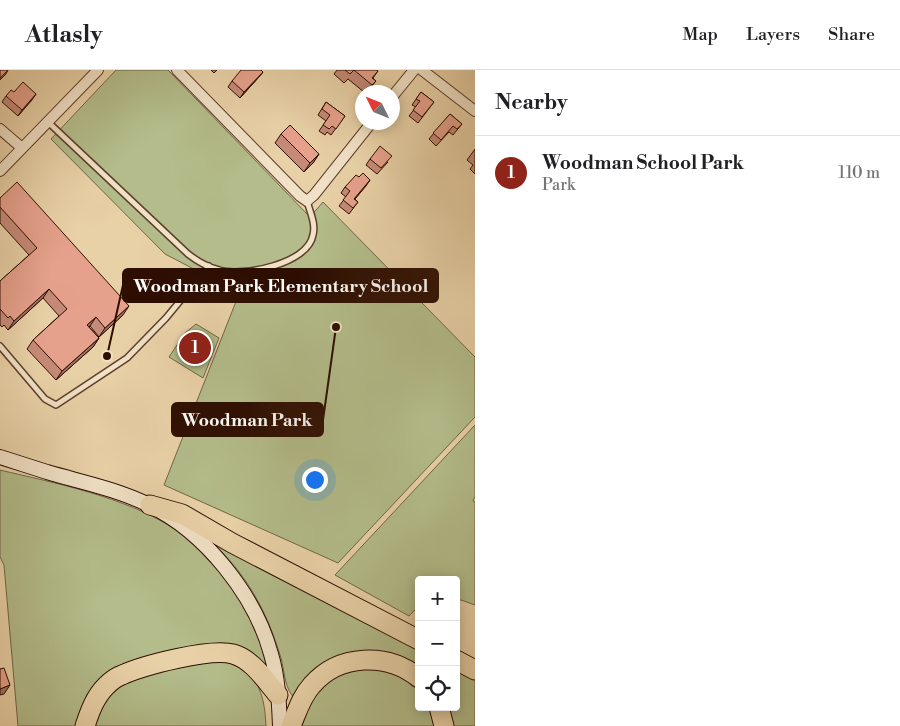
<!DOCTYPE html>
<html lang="en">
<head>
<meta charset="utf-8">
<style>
  :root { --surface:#fff; --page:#f6f6f6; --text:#202124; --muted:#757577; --line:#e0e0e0; --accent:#8f2418 }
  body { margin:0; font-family:"Libre Bodoni",serif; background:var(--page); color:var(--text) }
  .controls { position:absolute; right:15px; bottom:15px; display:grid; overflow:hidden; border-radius:5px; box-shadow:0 2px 12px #0003 }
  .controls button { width:45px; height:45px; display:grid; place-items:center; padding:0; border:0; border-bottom:1px solid var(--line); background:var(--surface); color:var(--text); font:25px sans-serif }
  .compass { position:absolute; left:355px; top:15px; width:45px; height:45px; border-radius:50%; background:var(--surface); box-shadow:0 2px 12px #0003; rotate:313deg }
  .you { position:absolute; left:314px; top:409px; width:18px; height:18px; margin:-12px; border:4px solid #fff; border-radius:50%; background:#1a73e8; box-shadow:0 0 0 8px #1a73e833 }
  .badge { display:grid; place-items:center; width:32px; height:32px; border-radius:50%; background:var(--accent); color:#fff; font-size:16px; font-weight:700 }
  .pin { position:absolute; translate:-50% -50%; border:2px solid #fff; box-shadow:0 1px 5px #0006 }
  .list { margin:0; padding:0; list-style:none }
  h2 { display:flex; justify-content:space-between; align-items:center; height:65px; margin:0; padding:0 20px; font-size:21px }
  h2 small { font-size:16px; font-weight:400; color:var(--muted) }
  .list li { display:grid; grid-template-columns:32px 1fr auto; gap:15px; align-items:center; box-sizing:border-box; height:75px; padding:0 20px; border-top:1px solid var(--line) }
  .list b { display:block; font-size:19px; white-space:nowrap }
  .list p { margin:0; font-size:16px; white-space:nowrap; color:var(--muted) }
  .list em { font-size:16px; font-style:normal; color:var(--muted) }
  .icon { flex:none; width:28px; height:28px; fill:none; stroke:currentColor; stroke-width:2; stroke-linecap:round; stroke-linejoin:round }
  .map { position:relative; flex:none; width:475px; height:656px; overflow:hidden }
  header { display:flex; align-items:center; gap:30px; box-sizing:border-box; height:70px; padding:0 25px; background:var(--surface); border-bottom:1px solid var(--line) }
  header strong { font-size:24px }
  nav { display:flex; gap:28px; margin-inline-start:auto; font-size:18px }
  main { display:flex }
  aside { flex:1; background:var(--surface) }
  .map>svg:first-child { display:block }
  .green { fill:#b3bc8a; stroke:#706546 }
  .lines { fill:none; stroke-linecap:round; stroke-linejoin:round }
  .service-casing { stroke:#5c3f2a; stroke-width:8 }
  .minor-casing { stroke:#5c3f2a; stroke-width:12 }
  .secondary-casing { stroke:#2d0e01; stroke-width:16 }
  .motorway-casing { stroke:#2d0e01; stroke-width:21 }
  .service { stroke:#f1e1c6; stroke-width:5 }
  .minor { stroke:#f1e1c6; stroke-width:10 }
  .secondary { stroke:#f1e1c6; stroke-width:14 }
  .motorway { stroke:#e9d1a7; stroke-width:19 }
  .wall { fill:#c68a78; stroke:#2d0e01 }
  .shaded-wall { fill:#a17162; stroke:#2d0e01 }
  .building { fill:#e6a18c; stroke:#2d0e01 }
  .leader { fill:none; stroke:#2d0e01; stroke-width:2 }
  .callout-dot { fill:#2d0e01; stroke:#f1e1c6; stroke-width:2 }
  .callout { fill:#2d0e01; stroke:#2d0e01; stroke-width:2 }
  .callout-label { font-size:18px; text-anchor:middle; font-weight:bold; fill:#fff }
</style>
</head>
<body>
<header>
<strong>Atlasly</strong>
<nav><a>Map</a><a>Layers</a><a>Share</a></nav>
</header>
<main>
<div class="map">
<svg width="475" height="656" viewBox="0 0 475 656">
  <rect width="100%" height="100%" fill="#e9d1a7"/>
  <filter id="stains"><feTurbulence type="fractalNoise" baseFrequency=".004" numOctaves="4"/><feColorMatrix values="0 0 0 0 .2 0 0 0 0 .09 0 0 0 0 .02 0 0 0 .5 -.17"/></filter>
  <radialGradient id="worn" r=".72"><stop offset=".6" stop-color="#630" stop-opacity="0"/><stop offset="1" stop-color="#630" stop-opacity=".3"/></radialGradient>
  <!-- green -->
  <path class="green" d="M 116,0 L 168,0 L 310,147 L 323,132 L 475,287 L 475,347 L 338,493 L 164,415 L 244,211 L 209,207 L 165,184 L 51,69 Z
    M 196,254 L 219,268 L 203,308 L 169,287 L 185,263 Z
    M 475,355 L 475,426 L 473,431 L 475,432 L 475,535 L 461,530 L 456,530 L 456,510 L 419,510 L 419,536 L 409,546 L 335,505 Z
    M 0,400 C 55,413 125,427 173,458 C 210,482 240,523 257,564 C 262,575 264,588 268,600 L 257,591 L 131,593 L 77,656 L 18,656 L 4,495 L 0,487 Z
    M 210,470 L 419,575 L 419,601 L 368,584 L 297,630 C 284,621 285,602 281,588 C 266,539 247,505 210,470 Z
    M 224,589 C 231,592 241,595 246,600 C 262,615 265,635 266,656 L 90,656 L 108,623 L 139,603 Z
    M 456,594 L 475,604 L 475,656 L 449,656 L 445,637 L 456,637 Z
    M 372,595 L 415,613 L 419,617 L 419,637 L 431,637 L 437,656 L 302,656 L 307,635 L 328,607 Z"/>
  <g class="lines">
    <defs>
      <path id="service" d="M 48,52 L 188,184 C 197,191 207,197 219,200 C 243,207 308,194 313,165 C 316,154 310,142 307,131
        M 0,276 L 45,329 L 56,335 L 127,288 L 166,248 L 209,196"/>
      <path id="minor" d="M 177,0 L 300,126 L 307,131 L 314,125 L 372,52
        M 422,0 L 475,41
        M 392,27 L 414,0
        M 0,59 L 22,78
        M 0,101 L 98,0"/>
      <path id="secondary" d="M 0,387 C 16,392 31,397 47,402 C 81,412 117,419 149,435 C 205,462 255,525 271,584 C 278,607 279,632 280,656"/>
      <path id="motorway" d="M 150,435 L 182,444 L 232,473 L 419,570
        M 456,590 L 475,600
        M 439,637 L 444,656
        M 85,656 C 90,641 95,627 106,616 C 110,612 116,607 122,605 C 144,595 210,578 233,584 C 252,589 266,611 278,625
        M 291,656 C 297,642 301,627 312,615 C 339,584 387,582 419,608"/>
    </defs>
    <!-- service casing -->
    <use href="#service" class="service-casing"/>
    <!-- minor casing -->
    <use href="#minor" class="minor-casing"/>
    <!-- secondary casing -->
    <use href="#secondary" class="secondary-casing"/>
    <!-- motorway casing -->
    <use href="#motorway" class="motorway-casing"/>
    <!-- service -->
    <use href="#service" class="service"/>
    <!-- minor -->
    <use href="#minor" class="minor"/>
    <!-- secondary -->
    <use href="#secondary" class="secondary"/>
    <!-- motorway -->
    <use href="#motorway" class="motorway"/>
  </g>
  <!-- wall -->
  <path class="wall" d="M 211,0 L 217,0 L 214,3 Z
    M 337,0 L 377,0 L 378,1 L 373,8 L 376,11 L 367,22 L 364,22 L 348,9 L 344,13 L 334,4 Z
    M 263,2 L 258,8 L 240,28 L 228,17 L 232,11 Z
    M 14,22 L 36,24 L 18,46 L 2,32 L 6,26 Z
    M 421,22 L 434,32 L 418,53 L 409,46 L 416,37 L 412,35 Z
    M 326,32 L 345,46 L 331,65 L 327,62 L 325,65 L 319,61 L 326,51 L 318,45 Z
    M 450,44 L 462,54 L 453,65 L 449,62 L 436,76 L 429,69 Z
    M 281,64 L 319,84 L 313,93 L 304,102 L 275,73 Z
    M 475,79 L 475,104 L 470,99 L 473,95 L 467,90 Z
    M 370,89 L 388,92 L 377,104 L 366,95 Z
    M 359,107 L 370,110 L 355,129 L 358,132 L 349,144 L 339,136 L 346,127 L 341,123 L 345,117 Z
    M 0,128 L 123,245 L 99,267 L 90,256 L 89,257 L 99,268 L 93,277 L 56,310 L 27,279 L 33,270 L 59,246 L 43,228 L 8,260 L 4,255 L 2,257 L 0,255 L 0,211 L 29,185 L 0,153 Z"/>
  <!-- shaded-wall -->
  <path class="shaded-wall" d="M 8,0 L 6,4 L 0,10 L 0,8 Z
    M 263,2 L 258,8 L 240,28 L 244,22 Z
    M 36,24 L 32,30 L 18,46 L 22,40 Z
    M 319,84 L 313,93 L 304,102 L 310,93 Z
    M 370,110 L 366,116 L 350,135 L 354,129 Z
    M 49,219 L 43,228 L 8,260 L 14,251 Z
    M 129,236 L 123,245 L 99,267 L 105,258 Z
    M 96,247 L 90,256 L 81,264 L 87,255 Z
    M 99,268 L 93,277 L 56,310 L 62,301 Z
    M 10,615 L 4,624 L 0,625 L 0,619 Z"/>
  <!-- building -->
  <path class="building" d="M 0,0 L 8,0 L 0,8 Z
    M 241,0 L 261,0 L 263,2 L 244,22 L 232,11 Z
    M 345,0 L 354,0 L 350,4 Z
    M 354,0 L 377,0 L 378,1 L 372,8 L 376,11 L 372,15 Z
    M 23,12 L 36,24 L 22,40 L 6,26 L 11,20 L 14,22 Z
    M 421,22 L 434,32 L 422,47 L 413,40 L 420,31 L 416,29 Z
    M 326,32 L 345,46 L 336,59 L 332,56 L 329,59 L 323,55 L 330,45 L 322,39 Z
    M 450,44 L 462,54 L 457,59 L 453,56 L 441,70 L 433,63 Z
    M 290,55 L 319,84 L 310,93 L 281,64 Z
    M 380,76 L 392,86 L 381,98 L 370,89 Z
    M 363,103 L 370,110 L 354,129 L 358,132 L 353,138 L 343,130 L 350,121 L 345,117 L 356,105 L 359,107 Z
    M 17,112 L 129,236 L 105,258 L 96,247 L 87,255 L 99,268 L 62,301 L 33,270 L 67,239 L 49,219 L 14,251 L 10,246 L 8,248 L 0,239 L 0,211 L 37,178 L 0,137 L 0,128 Z
    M 4,598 L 10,615 L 0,619 L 0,599 Z"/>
  <!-- callouts -->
  <path class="leader" d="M107 286L123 215M336 257L323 350"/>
  <g class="callout-dot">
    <circle cx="107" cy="286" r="5"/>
    <circle cx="336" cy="257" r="5"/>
  </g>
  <g class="callout">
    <rect x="123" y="199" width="315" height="33" rx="5"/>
    <rect x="172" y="333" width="151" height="33" rx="5"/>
  </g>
  <g class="callout-label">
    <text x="281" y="222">Woodman Park Elementary School</text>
    <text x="247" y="356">Woodman Park</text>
  </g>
  <rect width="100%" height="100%" filter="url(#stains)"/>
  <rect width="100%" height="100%" fill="url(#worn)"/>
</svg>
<div class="controls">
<button>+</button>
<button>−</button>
<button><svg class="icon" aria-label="locate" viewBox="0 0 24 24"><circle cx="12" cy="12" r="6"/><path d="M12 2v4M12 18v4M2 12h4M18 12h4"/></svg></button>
</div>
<svg class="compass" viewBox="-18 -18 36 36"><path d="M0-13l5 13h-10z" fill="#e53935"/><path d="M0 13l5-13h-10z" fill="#757577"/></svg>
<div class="you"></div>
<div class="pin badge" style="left:195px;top:278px">1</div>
</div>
<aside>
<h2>Nearby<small></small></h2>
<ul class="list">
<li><span class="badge">1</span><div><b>Woodman School Park</b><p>Park</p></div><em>110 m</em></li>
</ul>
</aside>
</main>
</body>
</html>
